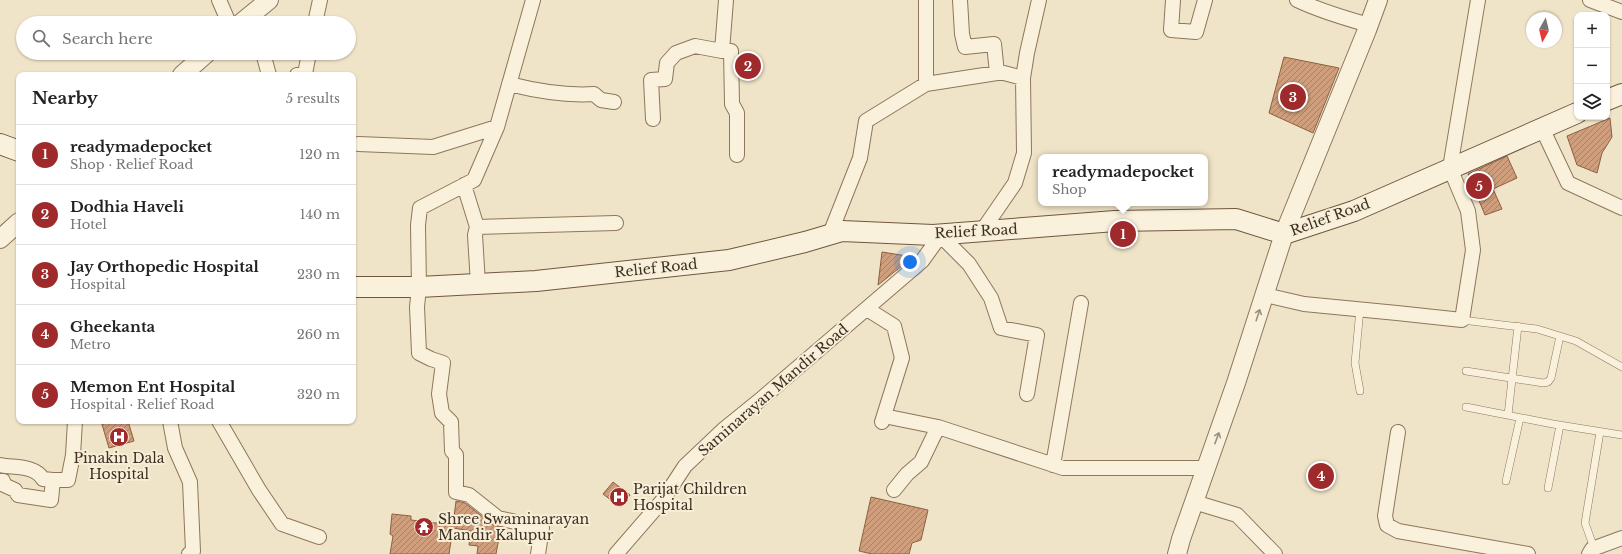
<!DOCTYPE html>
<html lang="en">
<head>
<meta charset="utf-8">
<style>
  :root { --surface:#fff; --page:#f2f2f2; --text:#222; --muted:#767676; --line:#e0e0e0; --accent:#9e2a2b }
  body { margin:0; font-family:"Libre Baskerville",serif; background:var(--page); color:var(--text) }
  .controls { position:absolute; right:12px; top:12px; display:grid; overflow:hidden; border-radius:8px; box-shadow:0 1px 3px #0004 }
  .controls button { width:36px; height:36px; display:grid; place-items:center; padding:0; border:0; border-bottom:1px solid var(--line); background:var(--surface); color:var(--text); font:20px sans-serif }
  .compass { position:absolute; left:1526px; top:12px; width:36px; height:36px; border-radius:50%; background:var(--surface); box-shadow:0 1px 3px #0004; rotate:188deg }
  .you { position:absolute; left:910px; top:262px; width:14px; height:14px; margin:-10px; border:3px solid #fff; border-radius:50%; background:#1a73e8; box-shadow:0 0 0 6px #1a73e833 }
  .badge { display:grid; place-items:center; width:26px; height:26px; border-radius:50%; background:var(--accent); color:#fff; font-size:13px; font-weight:700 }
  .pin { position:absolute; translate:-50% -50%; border:2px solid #fff; box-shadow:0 1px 4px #0006 }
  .popup { position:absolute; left:1038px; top:154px; width:170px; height:52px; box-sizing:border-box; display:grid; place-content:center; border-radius:8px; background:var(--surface); filter:drop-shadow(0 1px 3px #0005); font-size:13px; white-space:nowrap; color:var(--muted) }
  .popup b { font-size:15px; color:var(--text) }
  .popup::after { content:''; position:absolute; left:50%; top:100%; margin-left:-8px; border:8px solid transparent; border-top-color:var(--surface) }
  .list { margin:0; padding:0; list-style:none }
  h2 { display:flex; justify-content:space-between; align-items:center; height:52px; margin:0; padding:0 16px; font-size:17px }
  h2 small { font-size:13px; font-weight:400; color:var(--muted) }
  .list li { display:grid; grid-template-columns:26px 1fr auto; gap:12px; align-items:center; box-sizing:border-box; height:60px; padding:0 16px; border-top:1px solid var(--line) }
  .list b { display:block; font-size:15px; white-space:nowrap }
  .list p { margin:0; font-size:13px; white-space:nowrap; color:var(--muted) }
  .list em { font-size:13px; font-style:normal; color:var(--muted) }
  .icon { flex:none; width:22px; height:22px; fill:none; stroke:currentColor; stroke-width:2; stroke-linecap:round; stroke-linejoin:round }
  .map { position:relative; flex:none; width:1622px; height:554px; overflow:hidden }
  .search { position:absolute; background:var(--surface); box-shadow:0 1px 3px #0004; left:16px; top:16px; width:340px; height:44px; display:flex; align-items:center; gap:10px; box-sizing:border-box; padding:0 14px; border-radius:22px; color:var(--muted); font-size:15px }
  .panel { position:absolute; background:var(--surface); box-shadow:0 1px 3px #0004; left:16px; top:72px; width:340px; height:352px; border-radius:8px }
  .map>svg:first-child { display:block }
  .building { fill:url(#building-hatch); stroke:#8d5f41 }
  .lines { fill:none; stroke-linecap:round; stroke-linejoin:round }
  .service-casing { stroke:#8d765c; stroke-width:8 }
  .minor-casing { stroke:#8d765c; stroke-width:16 }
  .tertiary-casing { stroke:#8d765c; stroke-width:20 }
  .secondary-casing { stroke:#6f573f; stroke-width:22 }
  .service { stroke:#faf1dc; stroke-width:7 }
  .minor { stroke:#faf1dc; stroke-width:14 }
  .tertiary { stroke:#faf1dc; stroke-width:18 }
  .secondary { stroke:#faf1dc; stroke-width:20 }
  .oneway { stroke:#9c907e }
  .labels { text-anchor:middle; stroke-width:4; stroke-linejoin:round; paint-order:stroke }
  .street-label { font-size:14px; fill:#3d2e20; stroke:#f7eed8 }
  .poi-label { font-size:14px; fill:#3d2e20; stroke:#f7eed8; text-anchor:start }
</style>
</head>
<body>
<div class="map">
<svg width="1622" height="554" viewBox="0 0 1622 554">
  <defs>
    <pattern id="building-hatch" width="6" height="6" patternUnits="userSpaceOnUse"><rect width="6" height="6" fill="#cf9f7d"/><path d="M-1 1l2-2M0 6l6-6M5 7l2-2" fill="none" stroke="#a98266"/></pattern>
  </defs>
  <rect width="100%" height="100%" fill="#f0e4c8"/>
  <!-- building -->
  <path class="building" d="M 1284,57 L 1339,68 L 1313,133 L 1269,113 Z
    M 740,60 L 761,62 L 761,73 L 740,71 Z
    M 1610,118 L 1612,137 L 1602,153 L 1597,173 L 1577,165 L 1567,136 Z
    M 1507,156 L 1517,178 L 1493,189 L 1502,209 L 1485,215 L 1468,174 Z
    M 882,252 L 913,257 L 878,285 Z
    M 101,421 L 128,421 L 134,441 L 109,448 Z
    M 613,482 L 630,495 L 620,507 L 603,494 Z
    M 871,497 L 928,510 L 921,540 L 912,543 L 909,554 L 872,554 L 859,551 Z
    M 456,501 L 465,503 L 493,525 L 501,527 L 496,554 L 477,554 L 478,546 L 469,545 L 471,531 L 453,528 L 449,554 L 390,554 L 393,536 L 390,534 L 392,514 L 411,516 L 411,520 L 453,525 Z"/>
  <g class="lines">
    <defs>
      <path id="service" d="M 1462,320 L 1537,329 L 1576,341 L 1622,367
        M 1466,371 L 1543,383 L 1548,382 L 1551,378 L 1560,336
        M 1360,391 L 1355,363 L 1360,309
        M 1466,407 L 1553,424 L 1622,435
        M 1508,415 L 1518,326
        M 1506,481 L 1520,418
        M 1548,488 L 1560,425
        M 1594,548 L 1585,523 L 1600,432"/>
      <path id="minor" d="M 219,0 L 229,23
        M 533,0 L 497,127 L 474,180 L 420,208 L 418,225 L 419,287 L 417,307 L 419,353 L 431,359 L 443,363 L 439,394 L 442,413 L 451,422 L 452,451 L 456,455 L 456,492 L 469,495 L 498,518 L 542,528 L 538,554
        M 726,0 L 722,51 L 731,51 L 732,104 L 737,113 L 737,155
        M 926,0 L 926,84
        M 960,0 L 962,34 L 965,47 L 994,44 L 997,73
        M 1173,0 L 1171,30 L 1196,32 L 1205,0
        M 1297,0 C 1320,11 1344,18 1369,25
        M 1590,0 L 1622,12
        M 315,23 L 320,0
        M 263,53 L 269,75
        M 297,75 L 305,74 L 309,53
        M 509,84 C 537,91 565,96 594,94 L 601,100 L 614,102
        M 653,119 L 651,80 L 665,79 L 667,63 L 676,53 L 695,46 L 722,51
        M 1542,128 L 1568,183 L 1622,208
        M 358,144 L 433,147 L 497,127
        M 464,185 L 477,227 L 475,235 L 478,284
        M 477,227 L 616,223
        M 982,231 L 1015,183 L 1024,153 L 1023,78 L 1027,53 L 1039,0
        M 830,234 L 860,158 L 866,121 L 926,84 L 997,73 L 1004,73 L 1023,78
        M 939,234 L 969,264 L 991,298 L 1001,328 L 1037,335 L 1027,394
        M 1265,295 L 1304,304 L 1397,313 L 1462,320 L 1473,250 L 1468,211 L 1450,168 L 1478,0
        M 867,309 L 894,326 L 902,358 L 882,422
        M 884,416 L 938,427 L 1063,468 L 1206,468
        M 170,421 L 175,448 L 190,482 L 193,551 L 189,554
        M 219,421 L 259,490 L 282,524 L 319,537
        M 1398,432 L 1385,516 L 1387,525 L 1398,531 L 1528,554
        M 0,465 C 14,468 35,465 43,479 L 53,480
        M 1053,465 L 1081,303
        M 0,481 L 3,481 L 4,485 L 15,490 L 18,495 L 51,500 L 53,480 L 68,480 L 73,455 L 75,421
        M 894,490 L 907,474 L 921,462 L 938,427
        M 1194,502 L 1237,515 L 1275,554
        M 616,554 L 662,501 L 685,466 L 723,430 L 760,400 L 922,261 L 935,243 L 933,235
        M 1589,554 L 1592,549 L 1622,538"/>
      <path id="tertiary" d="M 241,23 L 269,0
        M 182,75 L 207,53
        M 0,239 L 19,222
        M 1177,554 L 1181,539 L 1236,383 L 1284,234 L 1367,30 L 1378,0"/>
      <path id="secondary" d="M 1607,100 L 1622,94
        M 0,144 L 19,151
        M 353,287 L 419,287 L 536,281 L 729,260 L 805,242 L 842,231 L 933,235 L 1115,221 L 1236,219 L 1284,234 L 1354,211 L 1577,113"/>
    </defs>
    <!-- service casing -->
    <use href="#service" class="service-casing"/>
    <!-- minor casing -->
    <use href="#minor" class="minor-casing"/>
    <!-- tertiary casing -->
    <use href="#tertiary" class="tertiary-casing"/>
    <!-- secondary casing -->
    <use href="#secondary" class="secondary-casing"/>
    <!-- service -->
    <use href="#service" class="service"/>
    <!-- minor -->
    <use href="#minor" class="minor"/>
    <!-- tertiary -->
    <use href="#tertiary" class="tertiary"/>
    <!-- secondary -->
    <use href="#secondary" class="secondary"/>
  </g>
  <!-- one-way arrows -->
  <defs><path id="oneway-shaft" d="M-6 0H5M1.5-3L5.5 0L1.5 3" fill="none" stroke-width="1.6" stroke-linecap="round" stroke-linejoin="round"/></defs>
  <g class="oneway">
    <use href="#oneway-shaft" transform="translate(1258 315) rotate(-72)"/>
    <use href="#oneway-shaft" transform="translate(1217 438) rotate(-70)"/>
  </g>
  <!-- icons -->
  <defs>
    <symbol id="hospital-disc" viewBox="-11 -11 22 22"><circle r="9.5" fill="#9e2a2b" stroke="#f7eed8"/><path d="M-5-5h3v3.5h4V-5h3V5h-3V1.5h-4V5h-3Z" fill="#fff"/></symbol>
    <symbol id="temple-disc" viewBox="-11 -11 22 22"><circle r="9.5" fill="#9e2a2b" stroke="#f7eed8"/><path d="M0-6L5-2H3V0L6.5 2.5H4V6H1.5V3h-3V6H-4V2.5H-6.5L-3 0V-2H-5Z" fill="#fff"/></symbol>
  </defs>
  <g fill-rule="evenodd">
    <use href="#hospital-disc" x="108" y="426" width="22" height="22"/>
    <use href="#hospital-disc" x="608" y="486" width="22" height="22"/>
    <use href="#temple-disc" x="413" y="516" width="22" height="22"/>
  </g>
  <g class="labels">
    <!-- street labels -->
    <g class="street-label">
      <text transform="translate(1330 217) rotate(-20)" y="5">Relief Road</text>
      <text transform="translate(976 231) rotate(-3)" y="5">Relief Road</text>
      <text transform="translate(656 268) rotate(-6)" y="5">Relief Road</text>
      <text transform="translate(773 390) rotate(-41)" y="5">Saminarayan Mandir Road</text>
    </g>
    <!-- poi labels -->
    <g class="poi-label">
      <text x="119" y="463" text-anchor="middle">Pinakin Dala<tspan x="119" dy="16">Hospital</tspan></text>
      <text x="633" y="494">Parijat Children<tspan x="633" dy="16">Hospital</tspan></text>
      <text x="438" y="524">Shree Swaminarayan<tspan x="438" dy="16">Mandir Kalupur</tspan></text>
    </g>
  </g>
</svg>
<div class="controls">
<button>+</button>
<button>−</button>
<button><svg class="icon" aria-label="layers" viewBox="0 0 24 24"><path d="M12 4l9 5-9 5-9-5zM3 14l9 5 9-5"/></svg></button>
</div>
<svg class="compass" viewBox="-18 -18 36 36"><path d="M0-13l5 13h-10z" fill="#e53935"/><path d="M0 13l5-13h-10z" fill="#767676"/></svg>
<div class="you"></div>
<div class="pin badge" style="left:1123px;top:234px">1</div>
<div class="popup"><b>readymadepocket</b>Shop</div>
<div class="pin badge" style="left:748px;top:66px">2</div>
<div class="pin badge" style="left:1293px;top:97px">3</div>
<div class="pin badge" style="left:1321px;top:476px">4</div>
<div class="pin badge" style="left:1479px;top:186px">5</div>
<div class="search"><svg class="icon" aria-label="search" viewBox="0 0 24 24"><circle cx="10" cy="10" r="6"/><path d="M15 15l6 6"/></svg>Search here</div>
<section class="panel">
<h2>Nearby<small>5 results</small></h2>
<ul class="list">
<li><span class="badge">1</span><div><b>readymadepocket</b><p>Shop · Relief Road</p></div><em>120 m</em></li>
<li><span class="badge">2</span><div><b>Dodhia Haveli</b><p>Hotel</p></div><em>140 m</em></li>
<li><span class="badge">3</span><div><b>Jay Orthopedic Hospital</b><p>Hospital</p></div><em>230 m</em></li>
<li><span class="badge">4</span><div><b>Gheekanta</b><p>Metro</p></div><em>260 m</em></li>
<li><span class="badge">5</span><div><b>Memon Ent Hospital</b><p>Hospital · Relief Road</p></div><em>320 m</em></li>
</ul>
</section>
</div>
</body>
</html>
